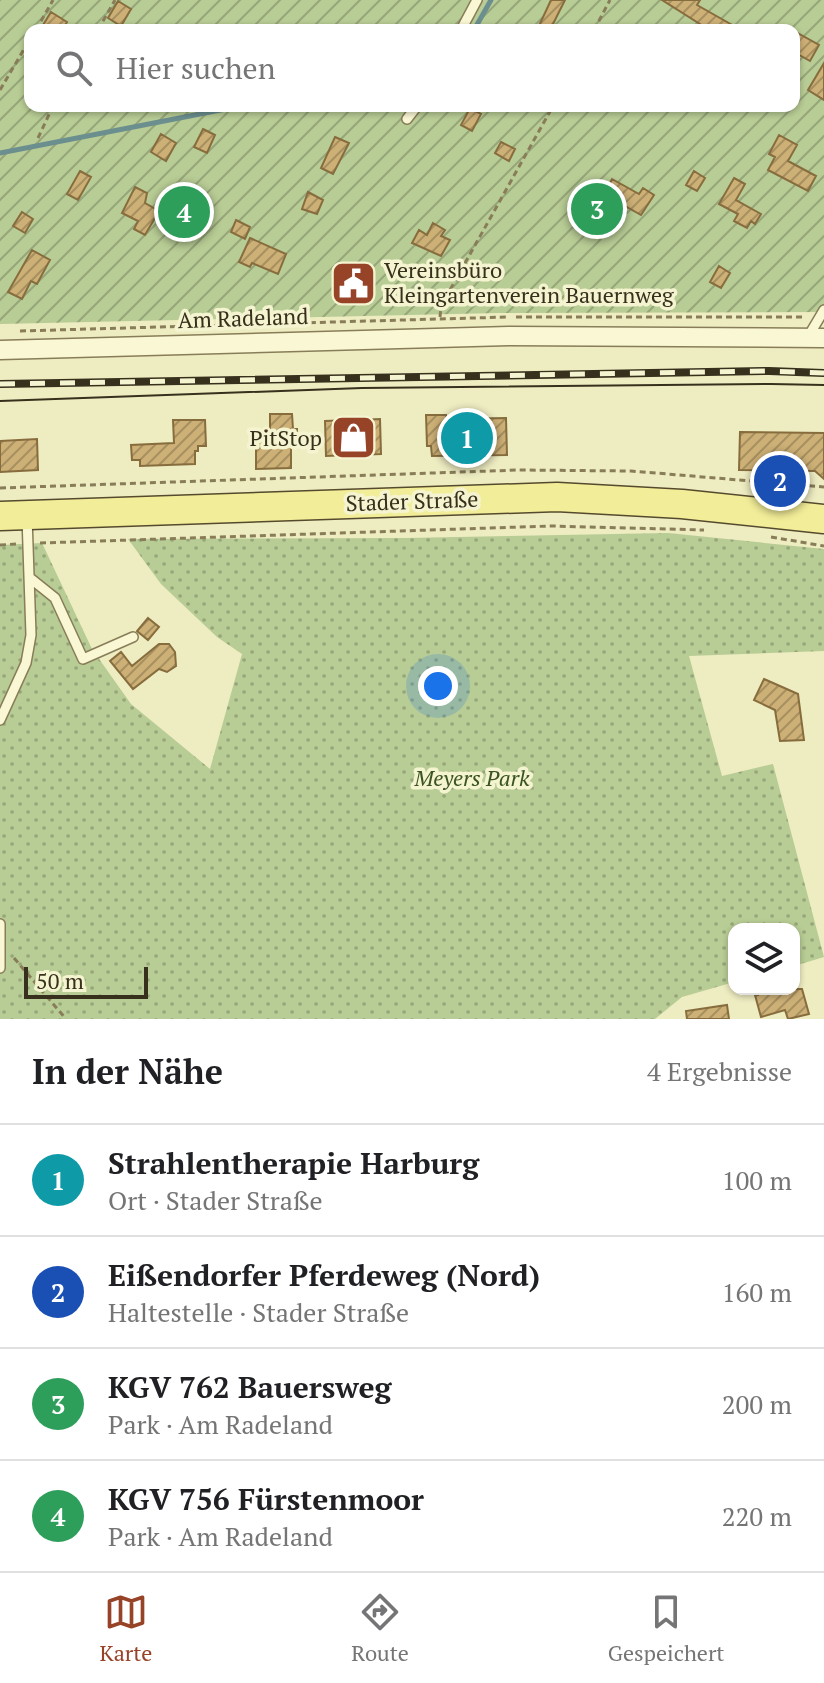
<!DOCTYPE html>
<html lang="de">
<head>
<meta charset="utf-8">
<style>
  :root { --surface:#fff; --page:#f2f2f2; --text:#202124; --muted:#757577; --line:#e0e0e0; --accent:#974328 }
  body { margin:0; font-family:"PT Serif",serif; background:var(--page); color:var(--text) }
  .controls { position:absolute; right:24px; bottom:24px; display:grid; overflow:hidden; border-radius:16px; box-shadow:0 2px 6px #0004 }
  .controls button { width:72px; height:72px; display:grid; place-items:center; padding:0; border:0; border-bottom:2px solid var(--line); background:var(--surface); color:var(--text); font:40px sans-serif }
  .scale { position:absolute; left:24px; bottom:20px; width:124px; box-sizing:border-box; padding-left:8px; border:4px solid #37301d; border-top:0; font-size:22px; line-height:28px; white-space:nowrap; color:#37301d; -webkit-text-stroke:6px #f5f4d0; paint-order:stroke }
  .you { position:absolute; left:438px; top:686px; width:28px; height:28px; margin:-20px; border:6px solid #fff; border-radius:50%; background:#1a73e8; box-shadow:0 0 0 12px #1a73e833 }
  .badge { display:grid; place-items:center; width:52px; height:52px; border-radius:50%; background:var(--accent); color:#fff; font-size:26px; font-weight:700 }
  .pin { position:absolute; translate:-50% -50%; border:4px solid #fff; box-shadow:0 2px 8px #0006 }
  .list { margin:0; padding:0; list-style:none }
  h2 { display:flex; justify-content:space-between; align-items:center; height:104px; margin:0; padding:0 32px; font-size:34px }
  h2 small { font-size:26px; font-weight:400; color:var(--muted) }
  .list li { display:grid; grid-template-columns:52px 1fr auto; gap:24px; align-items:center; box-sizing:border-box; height:112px; padding:0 32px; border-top:2px solid var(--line) }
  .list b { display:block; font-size:30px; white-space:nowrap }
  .list p { margin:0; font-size:26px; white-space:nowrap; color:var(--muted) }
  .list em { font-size:26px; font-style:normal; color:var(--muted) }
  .icon { flex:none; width:44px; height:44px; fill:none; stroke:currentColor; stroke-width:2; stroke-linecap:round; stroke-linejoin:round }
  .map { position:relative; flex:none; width:824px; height:1019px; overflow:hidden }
  .search { position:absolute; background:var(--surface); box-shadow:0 2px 6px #0004; left:24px; right:24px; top:24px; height:88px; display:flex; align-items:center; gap:20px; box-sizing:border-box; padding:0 28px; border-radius:16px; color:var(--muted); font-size:30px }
  .sheet { height:552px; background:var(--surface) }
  nav { display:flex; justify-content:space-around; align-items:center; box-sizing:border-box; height:112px; border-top:2px solid var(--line); background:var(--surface); font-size:22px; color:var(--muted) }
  nav a { display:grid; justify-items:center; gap:4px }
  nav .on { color:var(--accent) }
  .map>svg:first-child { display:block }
  .park { fill:url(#park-dots) }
  .garden { fill:url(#garden-furrows); fill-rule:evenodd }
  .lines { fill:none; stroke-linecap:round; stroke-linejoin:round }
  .stream { stroke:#6b8e8e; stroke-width:5 }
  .building { fill:url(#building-hatch); stroke:#876d3e; stroke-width:2 }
  .lane-casing { stroke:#887d58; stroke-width:12 }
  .street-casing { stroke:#887d58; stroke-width:21 }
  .primary-casing { stroke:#554a2d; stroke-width:31 }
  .path { stroke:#887d58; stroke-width:3; stroke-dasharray:6 4; stroke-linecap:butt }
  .lane { stroke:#f9f7d4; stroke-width:9 }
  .street { stroke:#f9f7d4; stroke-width:18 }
  .primary { stroke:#f2ed98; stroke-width:28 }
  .tram { stroke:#37301d; stroke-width:2 }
  .rail-casing { stroke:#37301d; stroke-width:8 }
  .rail { stroke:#f5f4d0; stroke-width:5; stroke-dasharray:15; stroke-linecap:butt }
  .labels { text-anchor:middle; stroke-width:7; stroke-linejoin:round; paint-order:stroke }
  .poi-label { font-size:22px; fill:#37301d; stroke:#f5f4d0; text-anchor:start }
  .street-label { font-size:22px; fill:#37301d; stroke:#f5f4d0 }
  .park-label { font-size:22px; font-style:italic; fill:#3b5423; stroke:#f5f4d0 }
</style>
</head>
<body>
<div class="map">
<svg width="824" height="1019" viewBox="0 0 824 1019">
  <defs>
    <pattern id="park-dots" width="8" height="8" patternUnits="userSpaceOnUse" patternTransform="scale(2)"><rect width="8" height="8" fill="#b8cc95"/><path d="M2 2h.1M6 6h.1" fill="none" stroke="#96a679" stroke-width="1.8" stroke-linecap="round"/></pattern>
    <pattern id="garden-furrows" width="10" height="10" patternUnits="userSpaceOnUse" patternTransform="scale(2)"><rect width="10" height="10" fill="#b8cc95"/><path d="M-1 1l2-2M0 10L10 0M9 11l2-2" fill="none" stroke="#96a679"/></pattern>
    <pattern id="building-hatch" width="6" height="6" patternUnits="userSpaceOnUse" patternTransform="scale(2)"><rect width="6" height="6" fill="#cdb076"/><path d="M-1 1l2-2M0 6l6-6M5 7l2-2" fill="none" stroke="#a79060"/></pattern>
  </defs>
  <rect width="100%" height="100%" fill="#eeecc1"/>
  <!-- park -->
  <path class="park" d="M 668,533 L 824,549 L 824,651 L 689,656 L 722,776 L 773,764 L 824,957 L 794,966 L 794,929 L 734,929 L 734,982 L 682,997 L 655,1019 L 0,1019 L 0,545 L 42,543 L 92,649 L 131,704 L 210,769 L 242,654 L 217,637 L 161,584 L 128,539 L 406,538 Z"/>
  <!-- garden -->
  <path class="garden" d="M 0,0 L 824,0 L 824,312 L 498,313 L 0,324 ZM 30,30 L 794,30 L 794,106 L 30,106 Z"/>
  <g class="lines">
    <!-- stream -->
    <path class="stream" d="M 474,30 L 491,0
      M 0,153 L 241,106"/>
  </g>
  <!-- building -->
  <path class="building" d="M 551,0 L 565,0 L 550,30 L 537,30 Z
    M 662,0 L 700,0 L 697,5 L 741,30 L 700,30 L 703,26 Z
    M 118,1 L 131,9 L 121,26 L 108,18 Z
    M 51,12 L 67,22 L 62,30 L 40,30 Z
    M 794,31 L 819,45 L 810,61 L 794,52 Z
    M 824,63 L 824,100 L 808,90 Z
    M 470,108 L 481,114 L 472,131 L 461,125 Z
    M 203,129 L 215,135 L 207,153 L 194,147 Z
    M 161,134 L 176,143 L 166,161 L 151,152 Z
    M 779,135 L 797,145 L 788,161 L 816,176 L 808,191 L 768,170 L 775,157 L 769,154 Z
    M 335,137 L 349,143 L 333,174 L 321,168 Z
    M 501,142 L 515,149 L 509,161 L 495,153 Z
    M 80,171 L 91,177 L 78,200 L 67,194 Z
    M 694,171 L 705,178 L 697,191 L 686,185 Z
    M 734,178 L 745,184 L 736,200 L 761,214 L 755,224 L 751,221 L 747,228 L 734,221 L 738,214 L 719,204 Z
    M 612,179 L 639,194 L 643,188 L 654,195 L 641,215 L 604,194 Z
    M 135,187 L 147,193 L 145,203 L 159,211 L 145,235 L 134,229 L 138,221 L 122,213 Z
    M 308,192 L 323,200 L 317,214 L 302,209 Z
    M 196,204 L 208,210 L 192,240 L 172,230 L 180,216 L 183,218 L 186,212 L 191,215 Z
    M 22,212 L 33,219 L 25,233 L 13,226 Z
    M 236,220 L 250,227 L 245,239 L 231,232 Z
    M 433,223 L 445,230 L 441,236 L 450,240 L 441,256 L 412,243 L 419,230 L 427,235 Z
    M 250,238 L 286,254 L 278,274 L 252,263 L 250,267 L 239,262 Z
    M 32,250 L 50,260 L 37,284 L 31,281 L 22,299 L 8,292 Z
    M 719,266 L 730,273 L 721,288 L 710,282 Z
    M 270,414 L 292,414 L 293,429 L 297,429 L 297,442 L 291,442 L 291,468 L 256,469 L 256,430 L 270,430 Z
    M 426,415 L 446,415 L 446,419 L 506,418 L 507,455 L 432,456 L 431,446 L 427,446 Z
    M 380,419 L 381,454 L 326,456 L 325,421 Z
    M 173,420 L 205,420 L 206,446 L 198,446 L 198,451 L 195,451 L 195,464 L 140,466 L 140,460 L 132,460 L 131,445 L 174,443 Z
    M 740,432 L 824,433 L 824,479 L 815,471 L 739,470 Z
    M 37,439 L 38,470 L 0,472 L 0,441 Z
    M 148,618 L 159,627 L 148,640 L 137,631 Z
    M 159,644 L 169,644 L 175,652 L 176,666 L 167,672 L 159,669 L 133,689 L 110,661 L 121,652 L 132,666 Z
    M 764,679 L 798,694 L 804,740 L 780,741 L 775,710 L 754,700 Z
    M 757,989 L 802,989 L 809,1014 L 788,1019 L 785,1010 L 761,1017 L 755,995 L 758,995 Z
    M 727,1005 L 729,1019 L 687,1019 L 686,1011 Z"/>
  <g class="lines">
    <defs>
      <path id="lane" d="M 461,30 L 477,0
        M 407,119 L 417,106
        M 808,337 L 824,310
        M 30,578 L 55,598 L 83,659 L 133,637
        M 0,720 L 26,663 L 31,635 L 27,517
        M 0,924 L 0,968"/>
      <path id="street" d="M 0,350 L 509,336 L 824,338"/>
      <path id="primary" d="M 0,516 L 557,497 L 682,504 L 824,519"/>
    </defs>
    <!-- lane casing -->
    <use href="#lane" class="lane-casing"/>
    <!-- street casing -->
    <use href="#street" class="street-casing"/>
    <!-- primary casing -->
    <use href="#primary" class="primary-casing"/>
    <!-- path -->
    <path class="path" d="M 36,30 L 53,0
      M 98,30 L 115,0
      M 594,30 L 610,0
      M 0,90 L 30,39
      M 38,138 L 53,106
      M 440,317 L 441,306 L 553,106
      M 516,317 L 804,317
      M 20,331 L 508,317
      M 0,488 L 519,470 L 631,471 L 824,487
      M 771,537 L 824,546
      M 40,543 L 551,526 L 704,530
      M 0,545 L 16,544
      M 14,958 L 66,1019"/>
    <!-- lane -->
    <use href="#lane" class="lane"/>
    <!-- street -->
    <use href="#street" class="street"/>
    <!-- primary -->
    <use href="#primary" class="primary"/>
    <!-- tram -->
    <path class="tram" d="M 0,401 L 362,388 L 771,384 L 824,385"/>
    <defs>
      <path id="rail" d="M 0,384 L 769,371 L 824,373"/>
    </defs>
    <!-- rail casing -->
    <use href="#rail" class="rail-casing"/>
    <!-- rail -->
    <use href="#rail" class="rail"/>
  </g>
  <!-- icons -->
  <defs>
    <symbol id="civic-square" viewBox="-11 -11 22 22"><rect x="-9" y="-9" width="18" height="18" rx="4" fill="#974328" stroke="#f5f4d0"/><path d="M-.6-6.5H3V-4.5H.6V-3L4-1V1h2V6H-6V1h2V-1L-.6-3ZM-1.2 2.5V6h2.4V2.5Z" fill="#fff"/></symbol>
    <symbol id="shop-square" viewBox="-11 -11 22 22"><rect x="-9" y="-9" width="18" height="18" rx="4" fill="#974328" stroke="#f5f4d0"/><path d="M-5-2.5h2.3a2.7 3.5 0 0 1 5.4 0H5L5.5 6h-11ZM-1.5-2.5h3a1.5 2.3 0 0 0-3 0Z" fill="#fff"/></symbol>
  </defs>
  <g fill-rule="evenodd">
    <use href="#civic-square" x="328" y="258" width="51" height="51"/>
    <use href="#shop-square" x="328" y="412" width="51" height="51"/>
  </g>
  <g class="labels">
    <!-- poi labels -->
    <g class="poi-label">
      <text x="384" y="278">Vereinsbüro<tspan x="384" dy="25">Kleingartenverein Bauernweg</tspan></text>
      <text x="322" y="446" text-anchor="end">PitStop</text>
    </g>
    <!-- street labels -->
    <g class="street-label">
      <text transform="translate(243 318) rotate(-2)" y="8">Am Radeland</text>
      <text transform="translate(412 501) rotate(-2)" y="8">Stader Straße</text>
    </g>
    <!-- park labels -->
    <g class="park-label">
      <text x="472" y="786">Meyers Park</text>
    </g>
  </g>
</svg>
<div class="controls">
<button><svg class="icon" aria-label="layers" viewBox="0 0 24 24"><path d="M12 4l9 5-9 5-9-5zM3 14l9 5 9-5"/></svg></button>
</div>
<div class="scale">50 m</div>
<div class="you"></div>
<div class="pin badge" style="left:467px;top:438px;background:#0f9aa8">1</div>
<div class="pin badge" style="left:780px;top:481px;background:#1a4fb4">2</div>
<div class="pin badge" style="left:597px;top:209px;background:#2e9e5b">3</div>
<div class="pin badge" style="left:184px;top:212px;background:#2e9e5b">4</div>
<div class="search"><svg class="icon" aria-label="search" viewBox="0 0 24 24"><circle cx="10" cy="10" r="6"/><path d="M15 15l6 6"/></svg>Hier suchen</div>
</div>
<section class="sheet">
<h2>In der Nähe<small>4 Ergebnisse</small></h2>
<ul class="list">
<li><span class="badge" style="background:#0f9aa8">1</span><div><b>Strahlentherapie Harburg</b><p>Ort · Stader Straße</p></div><em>100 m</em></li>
<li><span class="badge" style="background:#1a4fb4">2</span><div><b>Eißendorfer Pferdeweg (Nord)</b><p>Haltestelle · Stader Straße</p></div><em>160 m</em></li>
<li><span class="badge" style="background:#2e9e5b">3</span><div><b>KGV 762 Bauersweg</b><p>Park · Am Radeland</p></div><em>200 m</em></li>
<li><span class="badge" style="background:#2e9e5b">4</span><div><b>KGV 756 Fürstenmoor</b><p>Park · Am Radeland</p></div><em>220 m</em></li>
</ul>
</section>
<nav>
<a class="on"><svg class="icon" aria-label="map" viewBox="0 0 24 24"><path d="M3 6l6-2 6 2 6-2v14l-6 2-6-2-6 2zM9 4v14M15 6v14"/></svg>Karte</a>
<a><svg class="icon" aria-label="directions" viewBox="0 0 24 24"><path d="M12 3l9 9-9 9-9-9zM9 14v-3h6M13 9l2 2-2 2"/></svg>Route</a>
<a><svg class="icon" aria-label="saved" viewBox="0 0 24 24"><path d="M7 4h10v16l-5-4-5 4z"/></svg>Gespeichert</a>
</nav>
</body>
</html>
